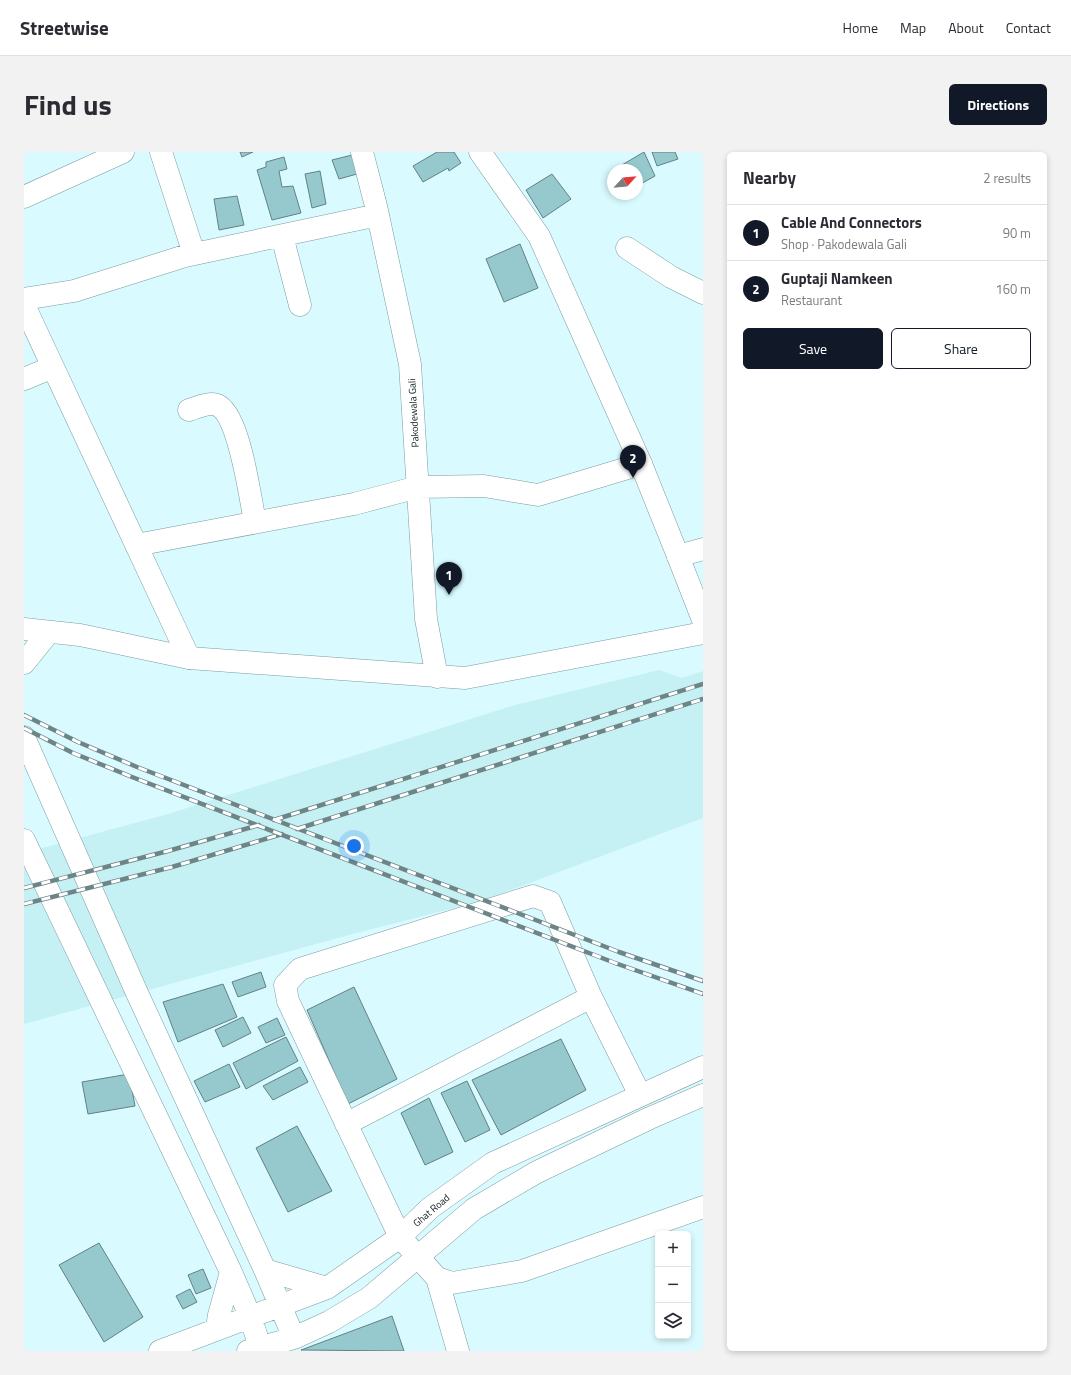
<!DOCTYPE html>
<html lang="en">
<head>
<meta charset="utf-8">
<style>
  :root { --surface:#fff; --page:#f2f2f3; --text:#2b2b33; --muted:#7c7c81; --line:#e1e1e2; --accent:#111827 }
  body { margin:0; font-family:"Titillium Web",sans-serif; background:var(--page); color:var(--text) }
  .controls { position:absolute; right:12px; bottom:12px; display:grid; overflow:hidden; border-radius:6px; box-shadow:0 2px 6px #0003 }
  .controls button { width:36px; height:36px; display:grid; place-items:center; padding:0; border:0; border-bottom:1px solid var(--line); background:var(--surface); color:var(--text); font:20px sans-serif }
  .compass { position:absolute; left:583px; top:12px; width:36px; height:36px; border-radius:50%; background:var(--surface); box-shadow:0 2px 6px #0003; rotate:64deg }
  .you { position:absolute; left:330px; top:694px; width:14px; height:14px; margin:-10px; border:3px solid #fff; border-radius:50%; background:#1a73e8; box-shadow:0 0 0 6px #1a73e833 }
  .badge { display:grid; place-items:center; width:26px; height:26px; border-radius:50%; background:var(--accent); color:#fff; font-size:13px; font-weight:700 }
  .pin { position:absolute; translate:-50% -33px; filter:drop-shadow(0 1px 2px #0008) }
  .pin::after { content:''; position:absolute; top:21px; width:14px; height:12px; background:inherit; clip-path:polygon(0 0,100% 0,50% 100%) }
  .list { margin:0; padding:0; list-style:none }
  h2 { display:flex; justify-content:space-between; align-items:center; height:52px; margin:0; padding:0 16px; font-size:17px }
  h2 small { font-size:13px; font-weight:400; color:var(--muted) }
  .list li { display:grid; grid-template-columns:26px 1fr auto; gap:12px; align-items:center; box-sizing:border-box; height:56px; padding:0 16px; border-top:1px solid var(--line) }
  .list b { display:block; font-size:15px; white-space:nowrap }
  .list p { margin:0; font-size:13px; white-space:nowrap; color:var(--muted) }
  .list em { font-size:13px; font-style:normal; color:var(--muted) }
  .actions { display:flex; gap:8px; padding:12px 16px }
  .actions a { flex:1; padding:9px 0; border:1px solid var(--accent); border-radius:6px; text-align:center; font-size:14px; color:var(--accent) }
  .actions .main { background:var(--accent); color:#fff }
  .icon { flex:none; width:22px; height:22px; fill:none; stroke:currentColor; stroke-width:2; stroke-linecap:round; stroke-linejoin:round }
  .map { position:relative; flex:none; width:679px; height:1199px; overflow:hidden; border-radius:6px }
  header { display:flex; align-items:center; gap:24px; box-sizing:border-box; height:56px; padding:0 20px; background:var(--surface); border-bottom:1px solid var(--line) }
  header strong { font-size:19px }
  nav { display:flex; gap:22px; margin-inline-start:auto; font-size:14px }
  .intro { display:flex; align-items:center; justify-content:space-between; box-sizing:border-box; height:96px; padding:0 24px }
  h1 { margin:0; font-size:28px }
  .button { padding:10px 18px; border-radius:6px; background:var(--accent); color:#fff; font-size:14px; font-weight:700 }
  main { display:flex; gap:24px; padding:0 24px }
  aside { flex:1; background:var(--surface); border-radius:6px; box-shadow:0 2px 6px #0003 }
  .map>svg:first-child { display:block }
  .built { fill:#c5f1f5 }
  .building { fill:#96c9ce; stroke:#628084 }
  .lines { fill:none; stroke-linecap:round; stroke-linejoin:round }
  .minor-casing { stroke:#7c9b9e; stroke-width:23 }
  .tertiary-casing { stroke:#7c9b9e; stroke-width:23 }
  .secondary-casing { stroke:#7c9b9e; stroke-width:23 }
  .minor { stroke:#fff; stroke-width:22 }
  .tertiary { stroke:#fff; stroke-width:22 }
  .secondary { stroke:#fff; stroke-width:22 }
  .rail-casing { stroke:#6e8588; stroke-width:4.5 }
  .rail { stroke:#fff; stroke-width:3; stroke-dasharray:9; stroke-linecap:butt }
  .labels { text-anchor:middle; stroke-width:4; stroke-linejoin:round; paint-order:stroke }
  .street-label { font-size:10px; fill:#0d1a1b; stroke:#fff }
</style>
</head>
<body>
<header>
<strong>Streetwise</strong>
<nav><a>Home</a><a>Map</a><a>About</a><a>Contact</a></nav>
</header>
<div class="intro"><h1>Find us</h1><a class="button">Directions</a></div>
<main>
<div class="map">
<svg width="679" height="1199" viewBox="0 0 679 1199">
  <rect width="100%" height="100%" fill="#d9fbff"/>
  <!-- built -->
  <path class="built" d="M 635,518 L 658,526 L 679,519 L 679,666 L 458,749 L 329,782 L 0,872 L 0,701 L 144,662 L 491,553 Z"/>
  <!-- building -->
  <path class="building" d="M 216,0 L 229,0 L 218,5 Z
    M 413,0 L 430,0 L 437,11 L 425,19 L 424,16 L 399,30 L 389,14 Z
    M 620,0 L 631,24 L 613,34 L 613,18 L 591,17 Z
    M 628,0 L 651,0 L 654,7 L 633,14 Z
    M 328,3 L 333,22 L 315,27 L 308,8 Z
    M 260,5 L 263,17 L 255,19 L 258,35 L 269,34 L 277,61 L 248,68 L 233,18 L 242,15 L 242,10 Z
    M 296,19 L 302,52 L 288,56 L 281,22 Z
    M 528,22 L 547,47 L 519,66 L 502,38 Z
    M 213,44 L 220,73 L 195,78 L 190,47 Z
    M 496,92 L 514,136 L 480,150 L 462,107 Z
    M 237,820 L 242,835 L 214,845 L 208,830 Z
    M 199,832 L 213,865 L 154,890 L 139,850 Z
    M 330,835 L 373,927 L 324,952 L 283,858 Z
    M 219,865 L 227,881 L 199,895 L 191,878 Z
    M 253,866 L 261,883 L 242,891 L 234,875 Z
    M 262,885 L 274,909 L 222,937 L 209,911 Z
    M 537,887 L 562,938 L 477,983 L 448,928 Z
    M 205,912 L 216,935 L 181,950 L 170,929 Z
    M 276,915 L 284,930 L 249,948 L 239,934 Z
    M 105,922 L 111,954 L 64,962 L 58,930 Z
    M 443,929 L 466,978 L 441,990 L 417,941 Z
    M 405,946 L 429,1000 L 401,1013 L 377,961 Z
    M 273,974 L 308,1039 L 264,1060 L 232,996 Z
    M 75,1091 L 119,1165 L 80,1190 L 35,1113 Z
    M 179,1117 L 187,1136 L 172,1142 L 164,1123 Z
    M 166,1137 L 173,1150 L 159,1157 L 152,1144 Z
    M 368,1164 L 380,1199 L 277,1198 Z"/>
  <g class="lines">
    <defs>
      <path id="minor" d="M 137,0 L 170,102
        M 338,0 L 352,54 L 386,212 L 402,467 L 413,525
        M 0,45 L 99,0
        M 258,84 L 276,153
        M 603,96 L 647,125 L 679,141
        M 0,147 L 50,139 L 161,104 L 354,63
        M 0,153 L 165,506
        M 0,227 L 29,215
        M 165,258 C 174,255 187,249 195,254 C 216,267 226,345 231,370
        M 112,393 L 330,352 L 394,335 L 460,334 L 514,343 L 617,312
        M 567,845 L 616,943
        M 322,972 L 567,845 L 526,750 L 509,744 L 276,817 L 261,833 L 264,849 L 376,1085 L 413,1126 L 428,1131 L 498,1119 L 679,1055
        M 413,1126 L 434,1199"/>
      <path id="tertiary" d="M 456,0 L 515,84 L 617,312 L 654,404
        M 0,477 L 56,483 L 165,506 L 441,526 L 679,481
        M 0,511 L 25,480"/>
      <path id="secondary" d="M 679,397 L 654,404 L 679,468
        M 0,585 L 113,841 L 241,1118 L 270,1186
        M 0,688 L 207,1120 L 226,1164 L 236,1195
        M 241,1118 L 303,1136
        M 193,1176 L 195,1163 L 207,1120
        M 136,1199 L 303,1136 L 376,1085 L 406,1056 L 469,1011 L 679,915
        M 224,1199 L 270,1186 L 305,1170 L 345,1146 L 450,1057 L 513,1020 L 626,966 L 679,943"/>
    </defs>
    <!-- minor casing -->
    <use href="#minor" class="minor-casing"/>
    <!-- tertiary casing -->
    <use href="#tertiary" class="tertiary-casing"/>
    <!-- secondary casing -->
    <use href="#secondary" class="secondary-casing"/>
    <!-- minor -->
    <use href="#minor" class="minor"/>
    <!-- tertiary -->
    <use href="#tertiary" class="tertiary"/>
    <!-- secondary -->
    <use href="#secondary" class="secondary"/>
    <defs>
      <path id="rail" d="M 0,563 L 54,590 L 113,615 L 595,800 L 679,829
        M 0,576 L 49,601 L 108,625 L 591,811 L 679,842
        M 250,668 L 679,532
        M 273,677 L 679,547
        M 0,736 L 144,699 L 235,673
        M 0,752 L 148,715 L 258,682"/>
    </defs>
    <!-- rail casing -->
    <use href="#rail" class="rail-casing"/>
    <!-- rail -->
    <use href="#rail" class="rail"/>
  </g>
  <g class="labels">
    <!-- street labels -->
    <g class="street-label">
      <text transform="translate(389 261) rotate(-93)" y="4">Pakodewala Gali</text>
      <text transform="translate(407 1058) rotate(-40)" y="4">Ghat Road</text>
    </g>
  </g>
</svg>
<div class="controls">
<button>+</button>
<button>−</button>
<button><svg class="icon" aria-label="layers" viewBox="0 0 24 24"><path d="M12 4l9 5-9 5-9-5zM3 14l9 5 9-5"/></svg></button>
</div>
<svg class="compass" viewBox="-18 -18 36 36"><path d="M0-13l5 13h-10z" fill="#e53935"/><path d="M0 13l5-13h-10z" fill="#7c7c81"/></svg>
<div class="you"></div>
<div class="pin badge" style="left:425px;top:443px">1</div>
<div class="pin badge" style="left:609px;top:326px">2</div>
</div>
<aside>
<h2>Nearby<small>2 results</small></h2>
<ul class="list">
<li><span class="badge">1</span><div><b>Cable And Connectors</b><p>Shop · Pakodewala Gali</p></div><em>90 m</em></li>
<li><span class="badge">2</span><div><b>Guptaji Namkeen</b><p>Restaurant</p></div><em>160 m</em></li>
</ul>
<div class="actions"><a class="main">Save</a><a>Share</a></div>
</aside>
</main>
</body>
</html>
